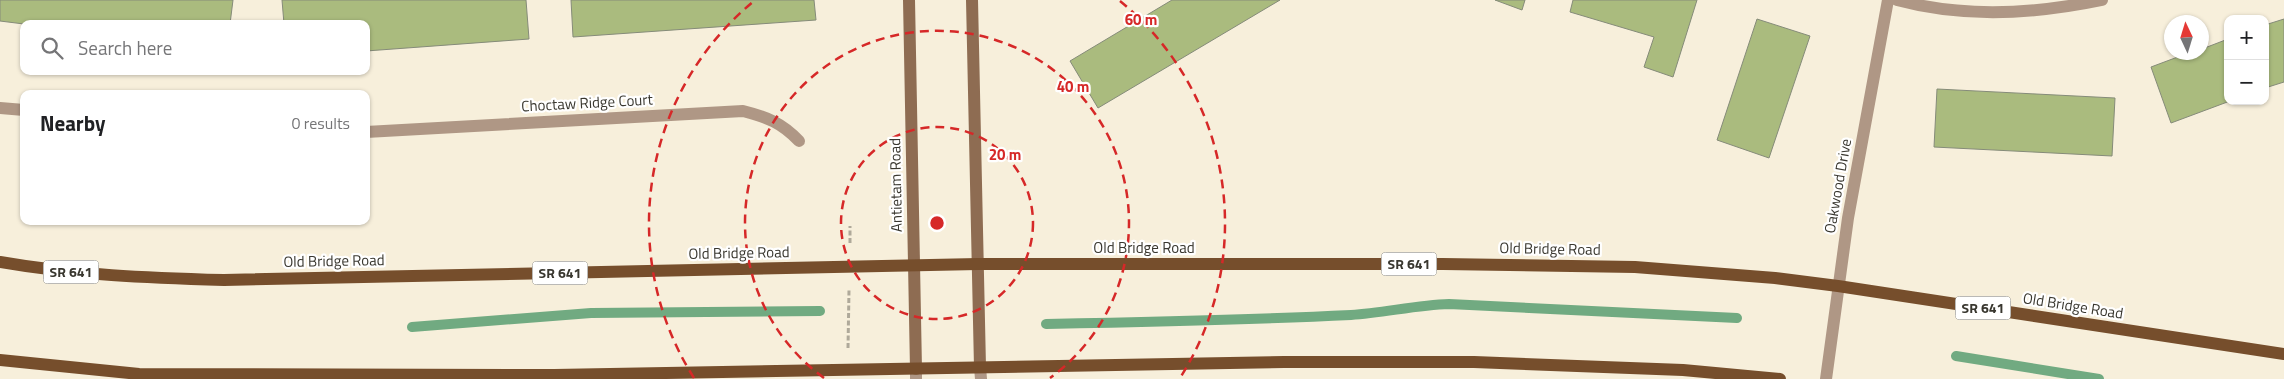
<!DOCTYPE html>
<html lang="en">
<head>
<meta charset="utf-8">
<style>
  :root { --surface:#fff; --page:#f2f2f2; --text:#202124; --muted:#757577; --line:#e0e0e0 }
  body { margin:0; font-family:"Titillium Web",sans-serif; background:var(--page); color:var(--text) }
  .controls { position:absolute; right:15px; top:15px; display:grid; overflow:hidden; border-radius:10px; box-shadow:0 1px 4px #0004 }
  .controls button { width:45px; height:45px; display:grid; place-items:center; padding:0; border:0; border-bottom:1px solid var(--line); background:var(--surface); color:var(--text); font:25px sans-serif }
  .compass { position:absolute; left:2164px; top:15px; width:45px; height:45px; border-radius:50%; background:var(--surface); box-shadow:0 1px 4px #0004; rotate:356deg }
  .list { margin:0; padding:0; list-style:none }
  h2 { display:flex; justify-content:space-between; align-items:center; height:65px; margin:0; padding:0 20px; font-size:21px }
  h2 small { font-size:16px; font-weight:400; color:var(--muted) }
  .icon { flex:none; width:28px; height:28px; fill:none; stroke:currentColor; stroke-width:2; stroke-linecap:round; stroke-linejoin:round }
  .map { position:relative; flex:none; width:2284px; height:379px; overflow:hidden }
  .search { position:absolute; background:var(--surface); box-shadow:0 1px 4px #0004; left:20px; top:20px; width:350px; height:55px; display:flex; align-items:center; gap:12px; box-sizing:border-box; padding:0 18px; border-radius:10px; color:var(--muted); font-size:19px }
  .panel { position:absolute; background:var(--surface); box-shadow:0 1px 4px #0004; left:20px; top:90px; width:350px; height:135px; border-radius:10px }
  .map>svg:first-child { display:block }
  .lines { fill:none; stroke-linecap:round; stroke-linejoin:round }
  .stream { stroke:#71aa81; stroke-width:10 }
  .building { fill:#aabb7e; stroke:#858b79 }
  .path { stroke:#afa99a; stroke-width:3; stroke-dasharray:5 2.5; stroke-linecap:butt }
  .lane { stroke:#af9785; stroke-width:12 }
  .street { stroke:#af9785; stroke-width:12 }
  .secondary { stroke:#8e6c52; stroke-width:12 }
  .primary { stroke:#764e2c; stroke-width:12 }
  .ring { fill:none; stroke:#d62828; stroke-width:2.5; stroke-dasharray:9 6 }
  .labels { text-anchor:middle; stroke-width:4.5; stroke-linejoin:round; paint-order:stroke }
  .shield { fill:#fff; stroke:#74736d; stroke-width:1 }
  .shield-label { font-size:14px; font-weight:bold; fill:#39372f }
  .street-label { font-size:15px; fill:#39372f; stroke:#fff }
  .centre { fill:#d62828; stroke:#fff; stroke-width:2.5 }
  .ring-label { font-size:15px; text-anchor:middle; font-weight:bold; fill:#d62828; stroke:#fff; stroke-width:4.5; stroke-linejoin:round; paint-order:stroke }
</style>
</head>
<body>
<div class="map">
<svg width="2284" height="379" viewBox="0 0 2284 379">
  <rect width="100%" height="100%" fill="#f7efdb"/>
  <g class="lines">
    <!-- stream -->
    <path class="stream" d="M 1046,324 C 1148,322 1249,320 1351,315 C 1384,313 1416,305 1449,304 L 1737,318
      M 412,327 L 591,313 L 820,311
      M 1956,356 L 2099,379"/>
  </g>
  <!-- building -->
  <path class="building" d="M 0,0 L 233,0 L 230,24 L 24,24 L 0,21 Z
    M 282,0 L 526,0 L 529,39 L 366,51 L 366,24 L 284,24 Z
    M 571,0 L 814,0 L 816,20 L 573,37 Z
    M 1172,0 L 1280,0 L 1098,108 L 1070,61 Z
    M 1495,0 L 1525,0 L 1522,10 Z
    M 1573,0 L 1697,0 L 1673,77 L 1644,67 L 1654,37 L 1570,12 Z
    M 1757,19 L 1810,36 L 1769,158 L 1717,140 Z
    M 2284,19 L 2284,82 L 2265,88 L 2265,25 Z
    M 2228,39 L 2228,101 L 2230,101 L 2171,123 L 2151,67 L 2191,52 L 2202,52 L 2202,49 Z
    M 1937,89 L 2115,98 L 2112,156 L 1934,147 Z"/>
  <g class="lines">
    <!-- path -->
    <path class="path" d="M 850,243 L 850,226
      M 848,348 L 849,290"/>
    <!-- lane -->
    <path class="lane" d="M 980,367 L 981,379
      M 916,369 L 916,379"/>
    <!-- street -->
    <path class="street" d="M 1897,0 C 1963,18 2035,14 2102,0
      M 0,108 L 24,110
      M 366,132 L 743,111 C 767,117 782,123 799,141
      M 1826,379 L 1848,218 L 1888,0"/>
    <!-- secondary -->
    <path class="secondary" d="M 909,0 L 916,369
      M 972,0 L 980,367"/>
    <!-- primary -->
    <path class="primary" d="M 0,262 C 74,275 149,278 224,280 L 978,264 L 1443,264 L 1635,267 L 1775,278 L 1838,286 L 2284,354
      M 0,360 L 139,374 L 554,375 L 1284,362 L 1474,362 L 1683,370 L 1780,379"/>
  </g>
  <!-- distance rings -->
  <g class="ring">
    <circle cx="937" cy="223" r="96"/>
    <path d="M824 378A192 192 0 1 1 1050 378"/>
    <path d="M694 378A288 288 0 0 1 754 1M1120 1A288 288 0 0 1 1180 378"/>
  </g>
  <g class="labels">
    <!-- shield labels -->
    <g class="shield">
      <rect x="1381.5" y="252.5" width="55" height="23" rx="4"/>
      <rect x="43.5" y="260.5" width="55" height="23" rx="4"/>
      <rect x="532.5" y="261.5" width="55" height="23" rx="4"/>
      <rect x="1955.5" y="296.5" width="55" height="23" rx="4"/>
    </g>
    <g class="shield-label">
      <text x="1409" y="269">SR 641</text>
      <text x="71" y="277">SR 641</text>
      <text x="560" y="278">SR 641</text>
      <text x="1983" y="313">SR 641</text>
    </g>
    <!-- street labels -->
    <g class="street-label">
      <text transform="translate(587 103) rotate(-3)" y="5">Choctaw Ridge Court</text>
      <text transform="translate(896 185) rotate(-91)" y="5">Antietam Road</text>
      <text transform="translate(1838 186) rotate(-80)" y="5">Oakwood Drive</text>
      <text x="1144" y="253">Old Bridge Road</text>
      <text transform="translate(1550 249) rotate(1)" y="5">Old Bridge Road</text>
      <text transform="translate(739 253) rotate(-1)" y="5">Old Bridge Road</text>
      <text transform="translate(334 261) rotate(-1)" y="5">Old Bridge Road</text>
      <text transform="translate(2073 306) rotate(9)" y="5">Old Bridge Road</text>
    </g>
  </g>
  <circle cx="937" cy="223" r="8" class="centre"/>
  <g class="ring-label">
    <text x="1141" y="25">60 m</text>
    <text x="1073" y="92">40 m</text>
    <text x="1005" y="160">20 m</text>
  </g>
</svg>
<div class="controls">
<button>+</button>
<button>−</button>
</div>
<svg class="compass" viewBox="-18 -18 36 36"><path d="M0-13l5 13h-10z" fill="#e53935"/><path d="M0 13l5-13h-10z" fill="#757577"/></svg>
<div class="search"><svg class="icon" aria-label="search" viewBox="0 0 24 24"><circle cx="10" cy="10" r="6"/><path d="M15 15l6 6"/></svg>Search here</div>
<section class="panel">
<h2>Nearby<small>0 results</small></h2>
<ul class="list">
</ul>
</section>
</div>
</body>
</html>
